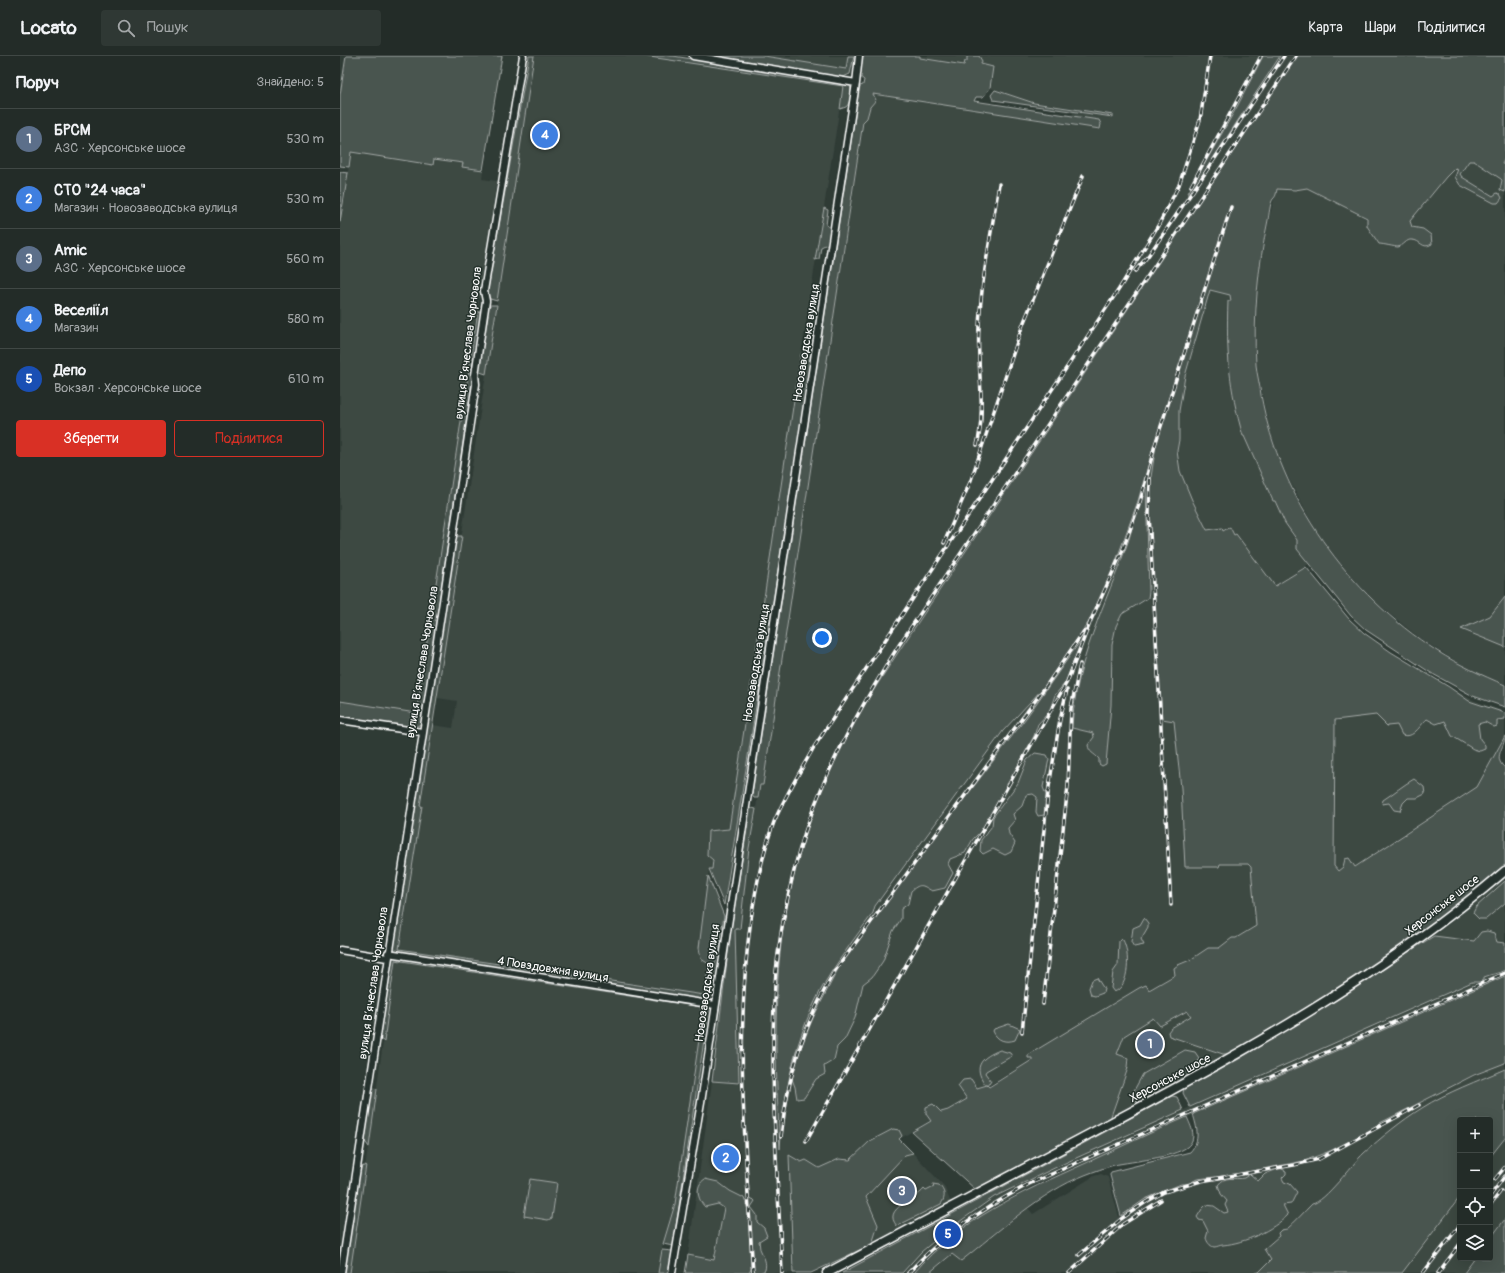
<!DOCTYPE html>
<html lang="uk">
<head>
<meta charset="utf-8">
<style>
  :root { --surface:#232c28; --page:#2f3834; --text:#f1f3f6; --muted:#a3a7a8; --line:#404845; --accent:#d93025 }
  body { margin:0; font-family:Pangolin,sans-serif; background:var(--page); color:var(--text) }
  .controls { position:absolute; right:12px; bottom:12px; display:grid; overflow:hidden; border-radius:4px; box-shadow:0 4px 16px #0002 }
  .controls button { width:36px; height:36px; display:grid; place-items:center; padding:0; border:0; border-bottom:1px solid var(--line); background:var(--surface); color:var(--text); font:20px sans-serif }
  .you { position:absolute; left:482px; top:582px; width:14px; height:14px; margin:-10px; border:3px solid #fff; border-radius:50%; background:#1a73e8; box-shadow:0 0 0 6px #1a73e833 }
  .badge { display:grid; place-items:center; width:26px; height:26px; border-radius:50%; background:var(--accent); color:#fff; font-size:13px; font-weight:700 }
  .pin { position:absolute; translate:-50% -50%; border:2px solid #fff; box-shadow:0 1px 4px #0006 }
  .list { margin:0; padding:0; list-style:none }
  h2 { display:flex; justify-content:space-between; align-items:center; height:52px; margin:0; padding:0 16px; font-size:17px }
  h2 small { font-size:13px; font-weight:400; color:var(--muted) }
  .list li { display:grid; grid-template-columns:26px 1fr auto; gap:12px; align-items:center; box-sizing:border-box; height:60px; padding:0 16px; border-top:1px solid var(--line) }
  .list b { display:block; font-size:15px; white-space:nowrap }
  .list p { margin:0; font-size:13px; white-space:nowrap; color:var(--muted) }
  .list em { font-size:13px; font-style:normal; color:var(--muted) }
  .actions { display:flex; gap:8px; padding:12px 16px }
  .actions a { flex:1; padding:9px 0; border:1px solid var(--accent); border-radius:4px; text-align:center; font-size:14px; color:var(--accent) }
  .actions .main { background:var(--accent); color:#fff }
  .icon { flex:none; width:22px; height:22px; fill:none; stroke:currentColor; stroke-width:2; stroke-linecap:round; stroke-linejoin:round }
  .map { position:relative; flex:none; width:1165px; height:1217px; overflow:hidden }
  header { display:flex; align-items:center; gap:24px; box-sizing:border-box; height:56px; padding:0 20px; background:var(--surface); border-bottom:1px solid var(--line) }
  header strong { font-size:19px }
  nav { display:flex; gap:22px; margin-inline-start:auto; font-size:14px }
  .search { width:280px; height:36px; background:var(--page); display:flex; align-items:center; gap:10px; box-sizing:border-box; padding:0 14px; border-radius:4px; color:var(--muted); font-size:15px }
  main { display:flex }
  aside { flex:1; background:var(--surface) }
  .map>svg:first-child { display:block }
  .built { fill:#3c4842 }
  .green { fill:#4a544f; stroke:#a4aaa7 }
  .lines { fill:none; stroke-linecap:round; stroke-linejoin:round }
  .minor-casing { stroke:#fff; stroke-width:9 }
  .major-casing { stroke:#fff; stroke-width:11 }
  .minor { stroke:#26332d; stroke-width:6 }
  .major { stroke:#26332d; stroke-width:8 }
  .rail-casing { stroke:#fff; stroke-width:3.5 }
  .rail { stroke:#26332d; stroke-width:2; stroke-dasharray:6; stroke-linecap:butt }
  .labels { text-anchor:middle; stroke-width:3; stroke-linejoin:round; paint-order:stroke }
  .street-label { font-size:12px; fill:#fff; stroke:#26332d }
</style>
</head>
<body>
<header>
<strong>Locato</strong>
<div class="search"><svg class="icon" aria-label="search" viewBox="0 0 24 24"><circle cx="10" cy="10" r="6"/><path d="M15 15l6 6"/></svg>Пошук</div>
<nav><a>Карта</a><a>Шари</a><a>Поділитися</a></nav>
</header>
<main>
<aside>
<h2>Поруч<small>Знайдено: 5</small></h2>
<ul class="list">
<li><span class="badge" style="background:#5c6f8a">1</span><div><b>БРСМ</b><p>АЗС · Херсонське шосе</p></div><em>530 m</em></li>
<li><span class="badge" style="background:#3f7fe0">2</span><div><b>СТО &quot;24 часа&quot;</b><p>Магазин · Новозаводська вулиця</p></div><em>530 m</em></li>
<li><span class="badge" style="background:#5c6f8a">3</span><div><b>Amic</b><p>АЗС · Херсонське шосе</p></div><em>560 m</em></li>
<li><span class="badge" style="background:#3f7fe0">4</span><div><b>Веселіїл</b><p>Магазин</p></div><em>580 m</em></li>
<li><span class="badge" style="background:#1a4fb4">5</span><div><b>Депо</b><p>Вокзал · Херсонське шосе</p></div><em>610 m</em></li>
</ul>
<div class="actions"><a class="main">Зберегти</a><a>Поділитися</a></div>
</aside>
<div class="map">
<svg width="1165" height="1217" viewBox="0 0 1165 1217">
  <rect width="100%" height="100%" fill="#2f3b35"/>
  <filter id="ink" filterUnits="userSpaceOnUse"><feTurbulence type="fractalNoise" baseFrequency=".025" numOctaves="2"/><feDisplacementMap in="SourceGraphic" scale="8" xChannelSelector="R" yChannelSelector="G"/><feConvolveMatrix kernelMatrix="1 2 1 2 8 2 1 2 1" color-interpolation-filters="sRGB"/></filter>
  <g filter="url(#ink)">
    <!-- built -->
    <path class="built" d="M 194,0 L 303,0 L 503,30 L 460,305 L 389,773 L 368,775 L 373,804 L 372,813 L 369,813 L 359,892 L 369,908 L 364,939 L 59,893 L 82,751 L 80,750 L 93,669 L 113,672 L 117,645 L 97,642 Z
      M 424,0 L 508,0 L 506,13 Z
      M 567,0 L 961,0 L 441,998 L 851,230 L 891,239 L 891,245 L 888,245 L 904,379 L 933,445 L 935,444 L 951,477 L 973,505 L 936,531 L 1036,659 L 1058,662 L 1073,677 L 1109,631 L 1133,644 L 1165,656 L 1165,680 L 1137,731 L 994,825 L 916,870 L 489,1125 L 450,1099 L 453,1217 L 409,1217 L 406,1149 L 385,1150 L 374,1204 L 348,1199 L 372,1025 L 399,1027 L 395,926 L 395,873 L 400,873 L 409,792 L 420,728 L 423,728 L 528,37 L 732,68 L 733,53 L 694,47 L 650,32 L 653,11 L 625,6 L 624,9 Z
      M 1133,72 L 1165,86 L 1165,629 L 1125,611 L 1082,584 L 1036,547 L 1008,517 L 978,479 L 941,408 L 929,372 L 916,310 L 916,252 L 918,222 L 928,166 L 937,132 L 960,129 L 988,141 L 1056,180 Z
      M 11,96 L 93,109 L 94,103 L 123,107 L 122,111 L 143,114 L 142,123 L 157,125 L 76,657 L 0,645 L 0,166 Z
      M 1165,823 L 1165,903 L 1124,885 L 1094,880 Z
      M 55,904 L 361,951 L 362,963 L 335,1148 L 323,1188 L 318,1217 L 10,1217 Z
      M 1165,911 L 1165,920 L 691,1131 L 654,1151 L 610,1182 L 574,1217 L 562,1217 L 581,1196 L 632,1155 L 654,1141 L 687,1124 Z
      M 847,955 L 851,960 L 831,972 L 829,980 L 883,998 L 890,998 L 770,1063 L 788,1013 L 787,1011 L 789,1004 L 777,998 L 784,980 L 813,962 L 820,970 Z
      M 1165,1006 L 1165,1013 L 1082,1052 L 1045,1079 L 1020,1101 L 989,1136 L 924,1193 L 932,1204 L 919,1217 L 589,1217 L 613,1198 L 621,1205 L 688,1152 L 693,1158 L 754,1120 L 761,1118 L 768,1121 L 779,1161 L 805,1143 L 841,1128 L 857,1123 L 964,1105 L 978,1100 L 1077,1046 Z
      M 1165,1082 L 1165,1163 L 1150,1183 L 1150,1101 Z
      M 573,1097 L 604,1130 L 611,1147 L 532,1188 L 538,1169 L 526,1141 L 565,1099 Z
      M 1120,1141 L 1120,1202 L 1135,1202 L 1124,1217 L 1062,1217 Z"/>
    <!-- green -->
    <path class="green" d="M 6,0 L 162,0 L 143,114 L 122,111 L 123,107 L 94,103 L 93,109 L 11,96 L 9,111 L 0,110 L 0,39 Z
      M 189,0 L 194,0 L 157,245 L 150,243 L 147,238 Z
      M 303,0 L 333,0 L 509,28 C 513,34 511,46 506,51 L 500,53 L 503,30 Z
      M 372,0 L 424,0 L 506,13 L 508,0 L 514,0 L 510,18 L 501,22 Z
      M 522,0 L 580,0 L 580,2 L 624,9 L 625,5 L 627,5 L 627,0 L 639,0 L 642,5 L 641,8 L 653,11 L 650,32 L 643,41 L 636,41 L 634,45 L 759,64 L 761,68 L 760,73 L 533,38 L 536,44 L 530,51 L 527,62 L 523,66 L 423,729 L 420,729 L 418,742 L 414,742 L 412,739 L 519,34 L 520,30 L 523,29 L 524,24 L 519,20 Z
      M 923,0 L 940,0 L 848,141 L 848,137 L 898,49 Z
      M 957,0 L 1165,0 L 1165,102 L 1162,108 L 1165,109 L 1165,136 L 1160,134 L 1162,124 L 1161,123 L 1134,105 L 1129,105 L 1120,118 L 1122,121 L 1153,140 L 1157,137 L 1160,138 L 1162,142 L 1158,147 L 1154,147 L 1120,129 L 1115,121 L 1118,113 L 1115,112 L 1106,121 L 1070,165 L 1072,171 L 1083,173 L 1091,179 L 1092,188 C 1082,194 1081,184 1072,184 C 1066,183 1064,190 1058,191 C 1055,191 1043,188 1039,188 L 1027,170 L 1027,162 L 967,132 L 955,134 L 937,133 C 936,139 936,140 933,143 C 930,147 929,159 928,164 C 918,211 913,260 916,309 C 917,319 920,329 921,339 C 940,443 1008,538 1097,595 C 1119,609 1142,619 1165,629 L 1165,651 L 1133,640 L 1091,617 L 1026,574 L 1011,560 L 957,493 L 957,484 L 945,467 L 935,445 L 933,445 L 904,380 L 903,380 C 889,332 886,295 888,245 L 891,245 L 890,239 L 870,234 L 845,320 L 839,355 L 839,384 L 837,395 L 840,415 L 852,444 L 867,474 L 882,472 L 883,475 L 890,471 L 894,479 L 896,478 L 935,530 L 966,511 L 1009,563 L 1024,577 L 1051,596 L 1109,631 L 1129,645 L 1165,657 L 1165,663 L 1157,664 L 1157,670 L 1154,671 L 1145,666 L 1138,668 L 1140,683 L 1145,689 L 1145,693 L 1140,695 L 1133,693 L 1112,680 L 1105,665 L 1096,668 L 1087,663 C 1079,670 1074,683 1062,679 L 1057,669 L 1047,670 L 1036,659 L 995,664 L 994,810 L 998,815 L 1003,811 L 1005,803 L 1009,802 L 1015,811 L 1137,731 L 1165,680 C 1165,692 1152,701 1165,712 L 1165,810 L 1080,878 L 986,940 L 890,998 L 883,998 L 829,980 L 828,976 L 831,972 L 851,960 L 847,955 L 820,970 L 813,962 L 784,980 L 777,998 L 788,1002 L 787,1011 L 788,1012 L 770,1063 L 636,1134 L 572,1076 L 591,1065 L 586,1058 L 586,1051 L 593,1048 L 601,1056 L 608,1054 L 627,1043 L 618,1030 L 623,1024 L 631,1023 L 637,1032 L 647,1029 L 649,1031 L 692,1004 L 692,1002 L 688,1002 L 688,999 L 799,932 L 806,929 L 809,934 L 835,919 L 834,912 L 838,909 L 850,904 L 868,892 L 879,892 L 892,882 L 896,882 L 916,870 L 911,811 L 908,808 L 880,808 L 879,811 L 845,811 L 841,732 L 834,665 L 822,663 L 809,458 L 811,421 L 816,389 L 891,150 L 814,389 L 798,445 L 765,535 L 750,564 L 705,630 L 663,675 L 535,850 L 533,857 C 519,876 505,895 492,915 C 458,968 444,1030 440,1093 C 436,1024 433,955 441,887 C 448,828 468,763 492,710 C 511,668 536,630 561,592 Z
      M 655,34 L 694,47 L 773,59 L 773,61 L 653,44 L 651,39 Z
      M 0,116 L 8,117 L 0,166 Z
      M 484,152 L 488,154 L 486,169 L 490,172 L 489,187 L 481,191 L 479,203 L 475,204 Z
      M 148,249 L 157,249 L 146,318 L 137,315 Z
      M 138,255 L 142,258 L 81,668 L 73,672 L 0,661 L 0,645 L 76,657 Z
      M 461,298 L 469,299 L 472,303 L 384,849 L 369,813 L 372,813 L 373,804 L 367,799 L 368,775 L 389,773 Z
      M 806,431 L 809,535 L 808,542 L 782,558 L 776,570 L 772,589 L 771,649 L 766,708 L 762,710 L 759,708 L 759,703 C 754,697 749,697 748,689 L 754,681 L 753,677 L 732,672 C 735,605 766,548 788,486 C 792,473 800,440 806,431 Z
      M 118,480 L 122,480 L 80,750 L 82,750 L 59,893 L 364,939 L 369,908 L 361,903 L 359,892 L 368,820 L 384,860 L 369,945 L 53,896 L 51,891 L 116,481 Z
      M 1165,541 L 1165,591 L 1121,573 L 1150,560 Z
      M 739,587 L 740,589 L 725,627 L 715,639 L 709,656 L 698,668 L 694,680 L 654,755 L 640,776 L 633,783 L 625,797 L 610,803 L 608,808 L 613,817 L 605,832 L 592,835 C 583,830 581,826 571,835 L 568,848 L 561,853 L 561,863 L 553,875 L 543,905 L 532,921 L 523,928 L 515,962 L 505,983 L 497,991 L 494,1004 L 484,1010 L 485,1018 L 476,1023 L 464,1042 L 457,1043 L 455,1031 L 452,1023 L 458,999 L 473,962 L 498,913 L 547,844 L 686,662 Z
      M 695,697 L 707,699 L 709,703 L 703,731 L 706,739 L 704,759 L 698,760 L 696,756 L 697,741 L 693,738 L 686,739 L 682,750 L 673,758 L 675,764 L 668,772 L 669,778 L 675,787 L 671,796 L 665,799 L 653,793 L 643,798 L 640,795 L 641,784 L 652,770 L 653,761 L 678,727 L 687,704 Z
      M 1074,723 L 1084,731 L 1085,738 L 1077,742 L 1068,742 L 1063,747 L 1060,755 L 1054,754 L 1049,747 L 1042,748 L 1043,744 C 1054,737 1063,729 1074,723 Z
      M 412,752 L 416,753 L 409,792 L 400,873 L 395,873 L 399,1027 L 372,1025 L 391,873 L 410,754 Z
      M 1165,825 L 1165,847 L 1146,863 L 1139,863 L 1133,857 L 1136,851 Z
      M 804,862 L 808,867 L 808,871 L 801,883 L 804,889 L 794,891 L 791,886 L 793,872 L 800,869 Z
      M 1147,875 L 1154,877 L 1157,886 L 1165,887 L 1165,914 C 1158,918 1151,918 1144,921 L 1144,923 L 1140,926 L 1132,926 L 850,1051 L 843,1037 L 844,1033 L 899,1003 L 1081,888 L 1094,880 L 1134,885 L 1141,876 Z
      M 781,883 L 783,884 C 790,896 790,931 774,936 L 771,932 L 773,916 L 778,909 L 779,885 Z
      M 52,901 L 369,951 L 333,1190 L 323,1188 L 335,1148 L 362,963 L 361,951 L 55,904 L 44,986 L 39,982 Z
      M 1165,920 L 1165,1007 L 1134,1019 L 1040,1067 L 1039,1070 L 990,1095 L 964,1105 L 892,1119 L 857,1123 L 848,1128 L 841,1128 L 805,1143 L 781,1160 L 770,1119 L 771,1116 L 850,1096 C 861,1084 857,1072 853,1058 Z
      M 757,922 L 764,933 L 763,937 L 755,940 L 751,939 L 749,932 L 752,924 Z
      M 669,968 L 680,973 L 675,984 C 666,987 657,985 653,975 L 654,973 Z
      M 660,994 L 670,997 L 672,1000 L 646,1015 L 645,1017 L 651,1025 L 649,1028 L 645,1028 C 632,1010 642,1001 660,994 Z
      M 845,994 L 855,996 L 859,1002 L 857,1016 L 801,1046 L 793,1045 L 792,1038 L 803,1018 Z
      M 1165,1013 L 1165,1082 L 1150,1101 L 1150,1064 L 1120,1064 L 1120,1141 L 1062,1217 L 916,1217 L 919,1216 L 931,1204 L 924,1193 L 939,1180 L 938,1177 L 941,1174 L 947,1173 C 956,1165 963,1157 972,1148 C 985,1146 1012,1108 1024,1097 C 1042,1081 1061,1065 1082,1052 C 1107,1036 1138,1025 1165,1013 Z
      M 33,1032 L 37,1033 L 29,1091 L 23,1083 L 31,1034 Z
      M 832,1040 L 837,1041 L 843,1054 L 725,1107 L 654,1141 L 605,1176 L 581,1196 L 562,1217 L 502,1217 Z
      M 847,1061 C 851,1071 858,1082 847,1091 C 832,1102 793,1105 774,1109 C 764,1112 755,1115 745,1119 C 701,1136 658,1176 621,1205 L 612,1198 L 589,1217 L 574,1217 C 619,1164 682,1136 744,1108 C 778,1092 812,1076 847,1061 Z
      M 553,1073 L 559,1074 L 562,1080 L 559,1083 L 573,1097 L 565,1099 L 526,1141 L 538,1169 L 532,1188 L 471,1217 L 453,1217 L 449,1099 L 461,1106 L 466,1104 L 479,1112 L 499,1103 L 510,1104 L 530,1085 Z
      M 26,1109 L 10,1217 L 4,1217 L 19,1112 Z
      M 940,1112 L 946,1115 L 946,1118 L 942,1122 L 944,1126 L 950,1128 L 957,1136 L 951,1148 L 943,1149 L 948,1159 C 933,1174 905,1187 883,1189 C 880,1189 877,1191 874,1191 C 870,1190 867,1186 866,1182 L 868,1175 L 863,1165 L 859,1164 L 857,1161 L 862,1153 L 866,1149 L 874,1150 L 884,1157 L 888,1156 L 885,1149 L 887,1145 L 881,1138 L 878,1129 C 885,1119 894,1124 904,1122 C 906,1121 908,1119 910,1118 L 918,1125 L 925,1118 Z
      M 190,1123 L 217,1127 L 212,1162 L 208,1164 L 184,1160 Z
      M 365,1123 L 378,1126 L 390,1135 L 404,1142 L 408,1154 L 411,1213 L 409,1217 L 345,1217 L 348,1199 L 374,1204 L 384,1152 L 378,1148 L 365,1151 C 358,1144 354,1130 365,1123 Z
      M 593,1128 L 599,1129 C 605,1135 606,1141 601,1148 L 557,1170 C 541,1152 576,1144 584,1133 L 586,1135 L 594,1131 Z
      M 413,1143 L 415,1145 L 411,1151 L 417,1159 L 417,1166 L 424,1172 L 427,1180 L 419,1185 C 420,1188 419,1192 421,1195 C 424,1202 427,1206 425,1214 L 420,1217 L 415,1216 L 413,1211 L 409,1144 Z
      M 1165,1163 L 1165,1217 L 1124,1217 L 1135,1202 L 1150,1202 L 1150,1183 Z
      M 322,1194 L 332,1195 L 329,1217 L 318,1217 Z"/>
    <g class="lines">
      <defs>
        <path id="minor" d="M 353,0 L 516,27
          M 0,664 L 82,676
          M 0,894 L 47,902
          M 48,897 L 375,949
          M 1,1217 L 136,328 L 135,319 L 146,245 L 144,235 L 183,0
          M 332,1217 L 362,1040 L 516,27 L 519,0"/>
        <path id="major" d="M 487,1217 C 577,1170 667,1122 757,1074 C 900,999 1042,920 1165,815"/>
      </defs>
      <!-- minor casing -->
      <use href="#minor" class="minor-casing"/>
      <!-- major casing -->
      <use href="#major" class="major-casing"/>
      <!-- minor -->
      <use href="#minor" class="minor"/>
      <!-- major -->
      <use href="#major" class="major"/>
      <defs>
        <path id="rail" d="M 851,130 L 921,0
          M 795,215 L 808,200 L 857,129 L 944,0
          M 637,389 C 647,351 636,310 639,271 C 641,223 652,175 659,128
          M 810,423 L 809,458 L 831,849
          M 604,487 L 631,424 L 682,271 L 743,120
          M 703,948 L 728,730 L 731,652 L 740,608
          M 682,976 L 708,737 L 720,663 L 727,634
          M 441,1081 C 448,1017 463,972 494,916 L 706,630 L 744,575
          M 466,1085 L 727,626 L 751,564 L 782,496 L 800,446 L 815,389 L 891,151
          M 1155,1123 L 1165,1111
          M 1150,1140 L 1165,1120
          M 1150,1149 L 1161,1135
          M 739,1199 L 781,1163 L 806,1146 L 824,1136 L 861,1125 L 954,1109 L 979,1103 L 1079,1049
          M 413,1217 C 406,1100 394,980 411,863 C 416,831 422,797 434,766 C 445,740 460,716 474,691 L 779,233 L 819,168 L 839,129 L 860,64 L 870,0
          M 442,1217 C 438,1121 429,1024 435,928 C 438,884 447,841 458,799 C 479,723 518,655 559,589 L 956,0
          M 568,1217 C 603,1179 644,1152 689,1128 L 1165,917
          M 729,1217 L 783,1168 L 821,1144
          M 1083,1217 L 1120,1169
          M 1098,1217 L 1120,1188"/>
      </defs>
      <!-- rail casing -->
      <use href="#rail" class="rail-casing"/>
      <!-- rail -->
      <use href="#rail" class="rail"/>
    </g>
  </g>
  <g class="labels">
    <!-- street labels -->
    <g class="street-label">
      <text transform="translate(128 287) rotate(-83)" y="4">вулиця Вʼячеслава Чорновола</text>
      <text transform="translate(466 287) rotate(-81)" y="4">Новозаводська вулиця</text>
      <text transform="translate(82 606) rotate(-81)" y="4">вулиця Вʼячеслава Чорновола</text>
      <text transform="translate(416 607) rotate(-81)" y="4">Новозаводська вулиця</text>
      <text transform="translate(1102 849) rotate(-38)" y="4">Херсонське шосе</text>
      <text transform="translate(213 913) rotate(9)" y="4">4 Повздовжня вулиця</text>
      <text transform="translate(33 927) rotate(-82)" y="4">вулиця Вʼячеслава Чорновола</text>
      <text transform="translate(367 927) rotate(-82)" y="4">Новозаводська вулиця</text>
      <text transform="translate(830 1022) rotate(-28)" y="4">Херсонське шосе</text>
    </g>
  </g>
</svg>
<div class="controls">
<button>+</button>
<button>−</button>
<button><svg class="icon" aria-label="locate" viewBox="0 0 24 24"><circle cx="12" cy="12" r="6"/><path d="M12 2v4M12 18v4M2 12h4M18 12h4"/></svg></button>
<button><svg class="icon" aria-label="layers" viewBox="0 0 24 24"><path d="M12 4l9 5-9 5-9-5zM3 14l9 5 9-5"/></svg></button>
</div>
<div class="you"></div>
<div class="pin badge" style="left:810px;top:988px;background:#5c6f8a">1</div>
<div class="pin badge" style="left:386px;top:1102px;background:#3f7fe0">2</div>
<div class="pin badge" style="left:562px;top:1135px;background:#5c6f8a">3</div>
<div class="pin badge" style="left:205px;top:79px;background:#3f7fe0">4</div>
<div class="pin badge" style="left:608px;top:1178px;background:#1a4fb4">5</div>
</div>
</main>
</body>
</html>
